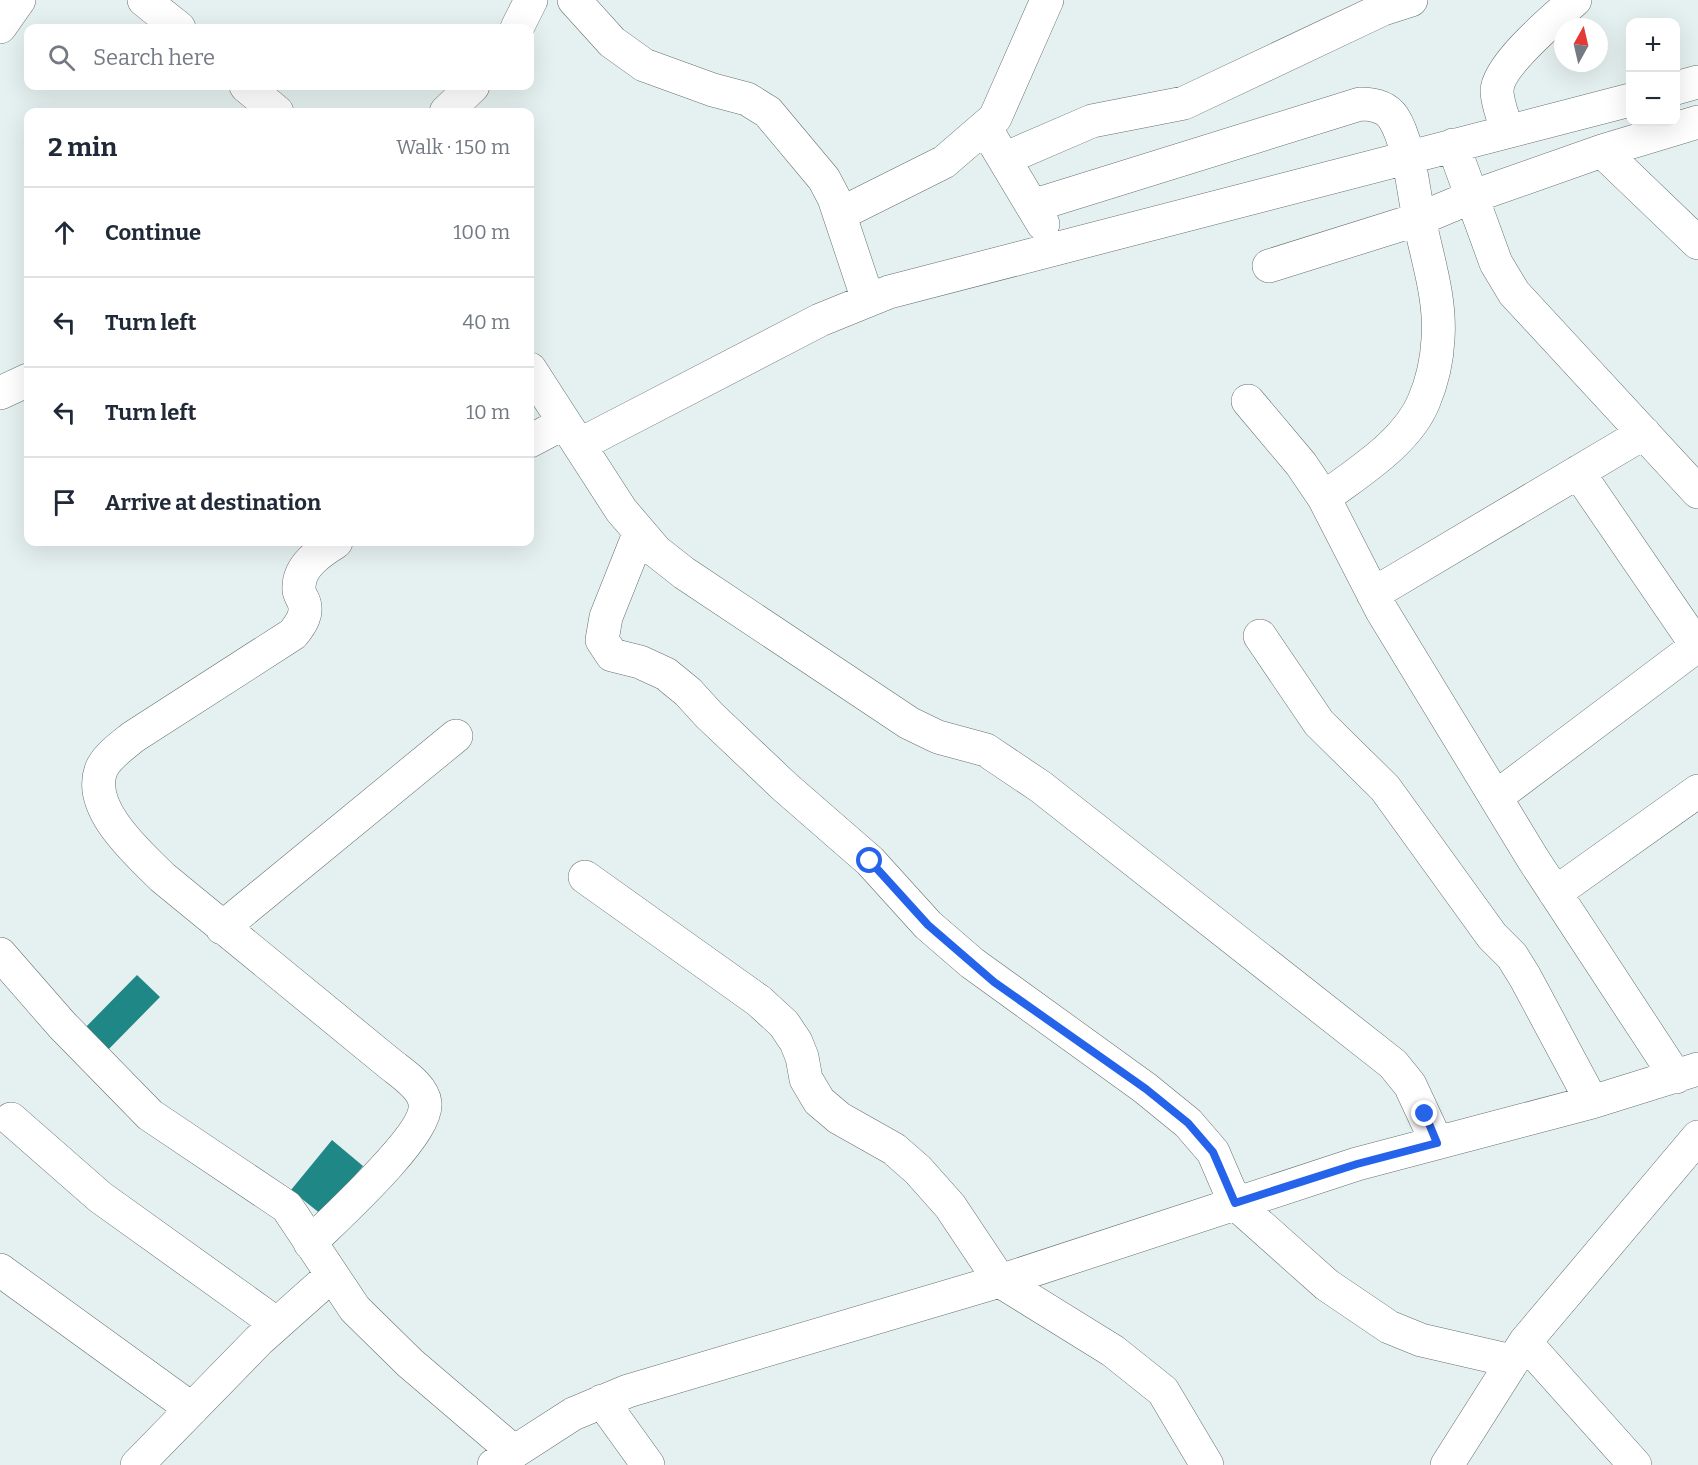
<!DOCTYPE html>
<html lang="en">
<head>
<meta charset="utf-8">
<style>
  :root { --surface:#fff; --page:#f2f2f3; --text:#1f2937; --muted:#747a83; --line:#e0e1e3 }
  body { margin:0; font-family:Bitter,serif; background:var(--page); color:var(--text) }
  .controls { position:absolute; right:18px; top:18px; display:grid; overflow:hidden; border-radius:12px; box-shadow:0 6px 24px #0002 }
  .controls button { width:54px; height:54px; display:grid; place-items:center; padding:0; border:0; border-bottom:2px solid var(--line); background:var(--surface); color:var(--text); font:30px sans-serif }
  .compass { position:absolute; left:1554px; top:18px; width:54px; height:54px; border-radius:50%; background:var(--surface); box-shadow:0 6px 24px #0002; rotate:8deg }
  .stop { position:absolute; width:18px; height:18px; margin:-14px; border:4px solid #2563eb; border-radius:50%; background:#fff }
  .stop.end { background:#2563eb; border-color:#fff; box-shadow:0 2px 6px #0008 }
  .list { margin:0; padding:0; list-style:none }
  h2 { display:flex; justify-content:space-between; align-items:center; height:78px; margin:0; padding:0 24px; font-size:26px }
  h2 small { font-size:20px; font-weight:400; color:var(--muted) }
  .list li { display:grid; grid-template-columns:39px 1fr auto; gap:18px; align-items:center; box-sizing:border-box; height:90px; padding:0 24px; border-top:2px solid var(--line) }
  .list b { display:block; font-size:22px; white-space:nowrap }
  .list em { font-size:20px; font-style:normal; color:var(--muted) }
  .icon { flex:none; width:33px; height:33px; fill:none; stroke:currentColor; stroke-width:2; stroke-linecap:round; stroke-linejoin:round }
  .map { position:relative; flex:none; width:1698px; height:1465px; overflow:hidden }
  .search { position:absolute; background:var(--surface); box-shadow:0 6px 24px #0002; left:24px; top:24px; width:510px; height:66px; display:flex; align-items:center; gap:15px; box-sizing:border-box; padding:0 21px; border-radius:12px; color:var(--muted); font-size:22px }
  .panel { position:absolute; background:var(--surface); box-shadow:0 6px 24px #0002; left:24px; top:108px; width:510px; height:438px; border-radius:12px }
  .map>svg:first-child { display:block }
  .building { fill:#208787 }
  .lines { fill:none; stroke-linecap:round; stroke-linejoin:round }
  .street-casing { stroke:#65706f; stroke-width:34 }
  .street { stroke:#fff; stroke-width:33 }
  .route { stroke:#2563eb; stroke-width:8 }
</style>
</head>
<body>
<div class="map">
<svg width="1698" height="1465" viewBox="0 0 1698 1465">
  <rect width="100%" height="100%" fill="#e5f1f0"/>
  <!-- building -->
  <path class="building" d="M 137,975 L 160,997 L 103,1055 L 80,1033 Z
    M 332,1140 L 363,1166 L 322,1215 L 291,1190 Z"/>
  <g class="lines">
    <defs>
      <path id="street" d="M 144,0 L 179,28
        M 574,0 L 612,42 L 644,65 L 713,90 L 747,99 L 768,112 L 824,179 L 834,198 L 868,300
        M 0,27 L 19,0
        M 517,28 L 531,0
        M 246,86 L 277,112
        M 1676,88 L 1698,82
        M 446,112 L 473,86
        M 1507,131 C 1504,119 1497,103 1497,91 C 1497,66 1557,16 1575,0
        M 992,139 L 1043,224
        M 1453,145 L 1496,263 L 1514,293 L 1698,492
        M 1602,151 L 1698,243
        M 1004,159 L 1092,121 L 1184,103 L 1383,9 L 1411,0
        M 1032,206 L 1360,104 C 1372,104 1386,107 1393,117 C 1409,141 1413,190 1419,218 C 1427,258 1441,298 1438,339 C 1437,360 1432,382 1424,401 C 1407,443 1358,472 1324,498
        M 840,214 L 944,162 L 995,118 L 1047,0
        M 1269,266 L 1419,219 L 1474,196 L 1602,151 L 1698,122
        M 530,369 L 621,510 L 656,551 L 684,573 L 909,723 L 938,737 L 986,750 L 1041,787 L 1393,1064 L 1410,1085 L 1437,1143
        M 0,393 L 28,380
        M 1248,401 L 1301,464 L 1324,498 L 1382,611 L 1533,859 L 1676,1077
        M 530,441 L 564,423
        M 579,445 L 820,320 L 889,292 L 1630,100
        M 1578,472 L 1697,646
        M 639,534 L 606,617 L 602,640 L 612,655 L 640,662 L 666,674 L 688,692 L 709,715 L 785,787 L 870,861 L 928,925 L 972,963 L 1145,1088 L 1188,1123 L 1213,1152 L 1235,1203 L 1327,1285 L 1389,1327 L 1421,1340 L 1512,1361
        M 1373,594 L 1644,433
        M 1260,636 L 1319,723 L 1385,788 L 1492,936 L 1512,956 L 1525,977 L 1592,1102
        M 1496,797 L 1698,645
        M 585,877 L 759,1001 L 784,1024 L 796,1042 L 802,1057 L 806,1079 L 819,1101 L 839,1118 L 894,1149 L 918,1170 L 950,1206 L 1000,1281 L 1113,1351 L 1163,1391 L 1207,1465
        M 1555,893 L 1698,791
        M 222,928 L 456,736
        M 0,954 L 62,1025 L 150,1115 L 287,1207 L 355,1309 L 410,1363 L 513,1451
        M 11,1119 L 100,1197 L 277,1324
        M 310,1243 C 334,1219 429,1134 425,1103 C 423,1086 401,1073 389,1063 L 162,877 C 138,853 87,809 101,770 C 106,757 122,746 133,737 L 293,634 C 301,624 309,613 303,600 C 301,596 298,592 299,587 C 299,566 320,552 336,542
        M 0,1270 L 192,1409
        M 1525,1342 L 1635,1465
        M 602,1401 L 648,1465
        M 137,1465 L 259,1340 L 332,1275
        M 494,1465 L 573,1414 L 628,1391 L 1000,1281 L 1357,1164 L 1592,1102 L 1698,1069
        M 1447,1465 L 1525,1342 L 1698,1137"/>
    </defs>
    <!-- street casing -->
    <use href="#street" class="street-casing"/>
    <!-- street -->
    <use href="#street" class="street"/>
  </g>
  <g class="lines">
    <!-- route -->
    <path class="route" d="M 870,861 L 928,925 L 994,982 L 1146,1089 L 1188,1123 L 1213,1152 L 1235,1203 L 1357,1164 L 1437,1143 L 1425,1114"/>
  </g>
</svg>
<div class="controls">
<button>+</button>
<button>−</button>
</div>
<svg class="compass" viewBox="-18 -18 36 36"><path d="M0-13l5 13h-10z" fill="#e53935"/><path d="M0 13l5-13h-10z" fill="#747a83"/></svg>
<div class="stop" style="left:870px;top:861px"></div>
<div class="stop end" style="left:1425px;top:1114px"></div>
<div class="search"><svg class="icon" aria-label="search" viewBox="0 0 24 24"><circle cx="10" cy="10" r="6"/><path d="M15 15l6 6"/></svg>Search here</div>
<section class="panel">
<h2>2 min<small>Walk · 150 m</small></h2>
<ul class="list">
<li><svg class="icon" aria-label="ahead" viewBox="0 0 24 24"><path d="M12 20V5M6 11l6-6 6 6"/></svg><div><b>Continue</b></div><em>100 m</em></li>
<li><svg class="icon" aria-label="left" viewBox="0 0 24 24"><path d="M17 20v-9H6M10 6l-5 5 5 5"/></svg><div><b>Turn left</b></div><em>40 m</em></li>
<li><svg class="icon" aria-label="left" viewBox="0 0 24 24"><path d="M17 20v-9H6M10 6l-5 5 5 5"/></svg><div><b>Turn left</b></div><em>10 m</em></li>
<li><svg class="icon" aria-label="arrive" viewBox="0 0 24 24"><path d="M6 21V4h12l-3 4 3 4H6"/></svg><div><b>Arrive at destination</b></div></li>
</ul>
</section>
</div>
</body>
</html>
